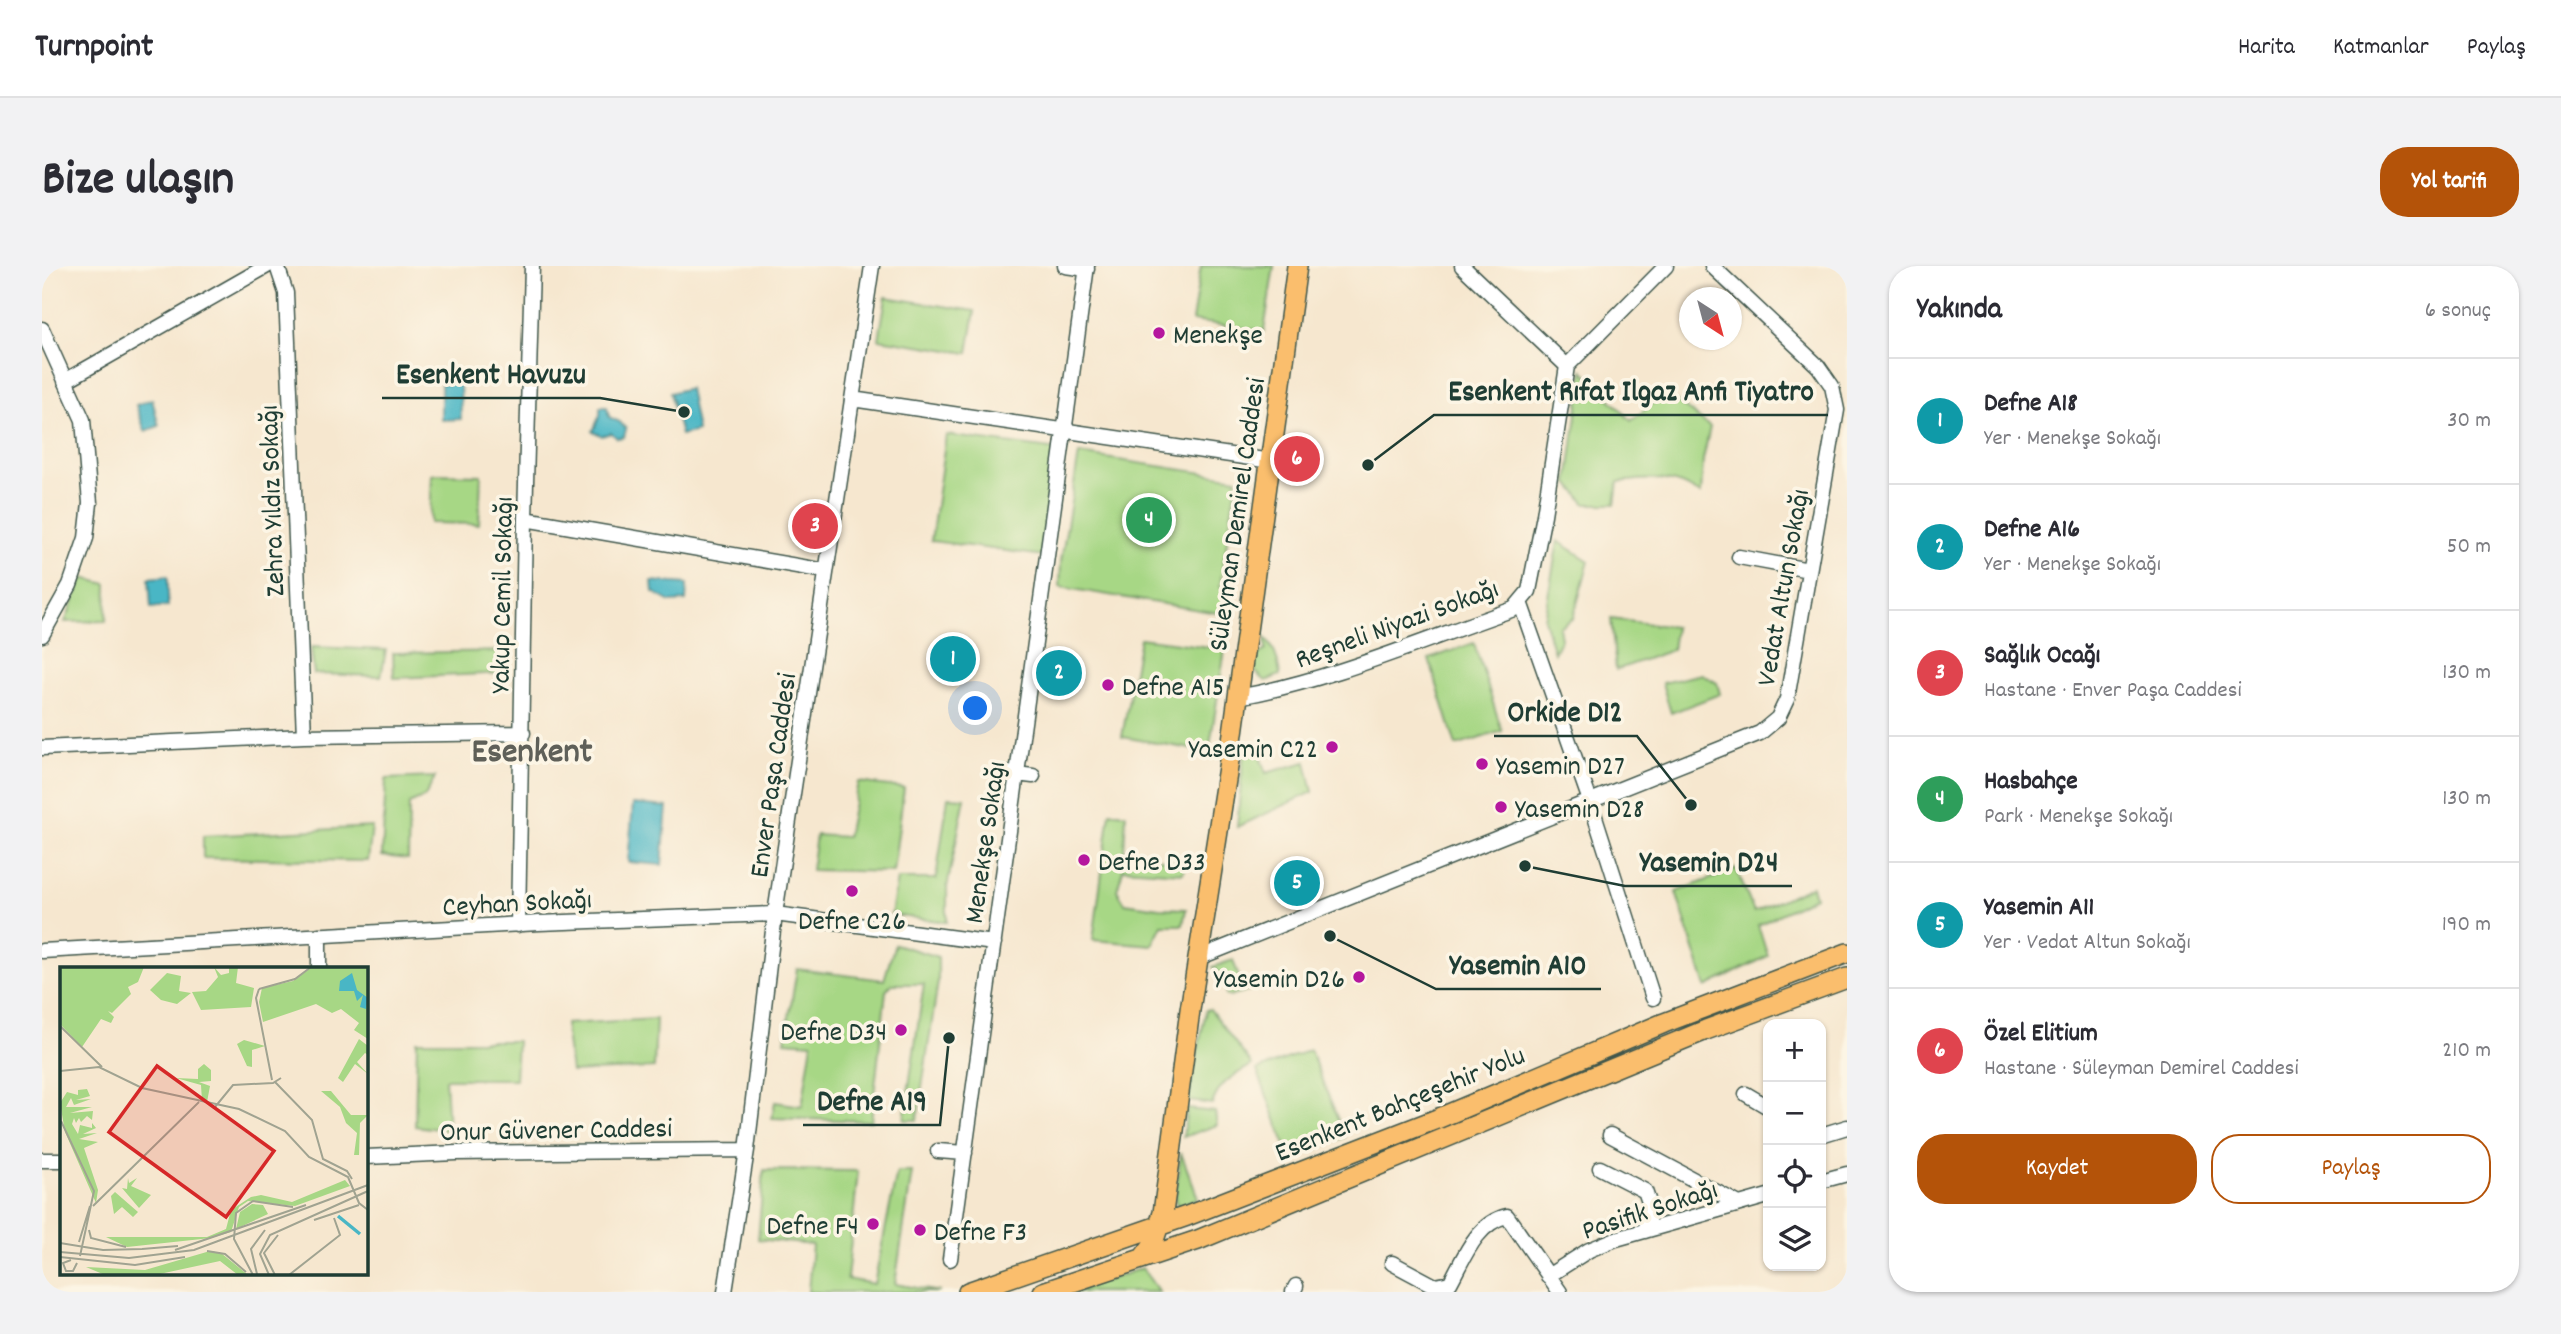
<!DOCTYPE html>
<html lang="tr">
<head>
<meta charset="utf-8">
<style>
  :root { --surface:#fff; --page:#f2f2f3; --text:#2b2b33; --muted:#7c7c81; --line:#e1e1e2; --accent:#b45309 }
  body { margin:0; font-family:Dekko,sans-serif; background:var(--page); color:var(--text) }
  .controls { position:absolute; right:21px; bottom:21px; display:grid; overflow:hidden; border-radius:14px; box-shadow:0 2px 5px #0004 }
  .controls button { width:63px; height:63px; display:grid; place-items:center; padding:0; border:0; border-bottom:2px solid var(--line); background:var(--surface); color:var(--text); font:35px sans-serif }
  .compass { position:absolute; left:1637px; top:21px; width:63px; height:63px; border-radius:50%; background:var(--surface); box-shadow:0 2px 5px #0004; rotate:144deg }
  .you { position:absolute; left:934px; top:443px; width:24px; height:24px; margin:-18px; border:5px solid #fff; border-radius:50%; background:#1a73e8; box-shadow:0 0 0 10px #1a73e833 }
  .badge { display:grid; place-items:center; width:46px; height:46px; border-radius:50%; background:var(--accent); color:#fff; font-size:23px; font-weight:700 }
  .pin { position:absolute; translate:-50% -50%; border:4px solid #fff; box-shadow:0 2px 7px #0006 }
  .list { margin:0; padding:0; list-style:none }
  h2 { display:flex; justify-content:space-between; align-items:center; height:91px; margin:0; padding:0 28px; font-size:30px }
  h2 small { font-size:23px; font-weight:400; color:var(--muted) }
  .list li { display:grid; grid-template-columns:46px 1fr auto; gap:21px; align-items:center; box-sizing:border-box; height:126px; padding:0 28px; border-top:2px solid var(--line) }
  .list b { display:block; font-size:26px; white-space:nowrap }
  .list p { margin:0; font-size:23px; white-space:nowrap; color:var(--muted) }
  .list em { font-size:23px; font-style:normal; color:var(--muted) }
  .actions { display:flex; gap:14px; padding:21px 28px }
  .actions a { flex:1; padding:16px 0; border:2px solid var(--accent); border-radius:28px; text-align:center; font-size:24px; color:var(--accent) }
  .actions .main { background:var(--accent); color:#fff }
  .icon { flex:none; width:38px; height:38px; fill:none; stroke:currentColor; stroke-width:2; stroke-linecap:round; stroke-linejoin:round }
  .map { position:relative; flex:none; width:1805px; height:1026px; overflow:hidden; border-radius:28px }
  header { display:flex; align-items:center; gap:42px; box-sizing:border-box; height:98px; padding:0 35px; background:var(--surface); border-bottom:2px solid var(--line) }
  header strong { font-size:33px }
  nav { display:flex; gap:38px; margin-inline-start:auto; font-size:24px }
  .intro { display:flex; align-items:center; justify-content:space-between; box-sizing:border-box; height:168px; padding:0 42px }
  h1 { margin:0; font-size:49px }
  .button { padding:18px 32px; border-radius:28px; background:var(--accent); color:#fff; font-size:24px; font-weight:700 }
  main { display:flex; gap:42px; padding:0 42px }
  aside { flex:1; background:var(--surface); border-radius:28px; box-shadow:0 2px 5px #0004 }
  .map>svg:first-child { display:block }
  .green { fill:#a7d785; stroke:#638a5c; stroke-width:2 }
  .water { fill:#49b6c5; stroke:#347a7c; stroke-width:2 }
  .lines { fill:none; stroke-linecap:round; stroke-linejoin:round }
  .minor-casing { stroke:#3f564b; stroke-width:17 }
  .major-casing { stroke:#3f564b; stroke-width:22 }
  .minor { stroke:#fff; stroke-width:14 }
  .major { stroke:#fabe6d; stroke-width:19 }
  .poi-dot { fill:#b5179e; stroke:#fcf5e5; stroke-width:2.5 }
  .labels { text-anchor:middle; stroke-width:7; stroke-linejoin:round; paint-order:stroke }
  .poi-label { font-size:28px; fill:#1f3d34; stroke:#fcf5e5; text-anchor:start }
  .street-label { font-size:28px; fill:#1f3d34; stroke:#fcf5e5 }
  .district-label { font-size:35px; font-weight:bold; fill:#5f6059; stroke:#fcf5e5 }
  .inset-river { fill:none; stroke:#49b6c5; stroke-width:3.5 }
  .inset-road { fill:none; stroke:#a0a391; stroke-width:2 }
  .view { fill:#d62828; fill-opacity:0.15; stroke:#d62828; stroke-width:3.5 }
  .inset-edge { fill:none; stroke:#1f3d34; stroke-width:3.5 }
  .leader { fill:none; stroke:#1f3d34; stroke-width:2.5 }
  .callout-dot { fill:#1f3d34; stroke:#fcf5e5; stroke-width:2.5 }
  .callout-label { font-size:30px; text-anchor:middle; font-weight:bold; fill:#1f3d34; stroke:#fcf5e5; stroke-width:7; stroke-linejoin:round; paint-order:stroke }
</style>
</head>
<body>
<header>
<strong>Turnpoint</strong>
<nav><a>Harita</a><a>Katmanlar</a><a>Paylaş</a></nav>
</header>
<div class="intro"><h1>Bize ulaşın</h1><a class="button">Yol tarifi</a></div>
<main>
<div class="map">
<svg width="1805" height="1026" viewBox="0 0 1805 1026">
  <rect width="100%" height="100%" fill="#fcf5e5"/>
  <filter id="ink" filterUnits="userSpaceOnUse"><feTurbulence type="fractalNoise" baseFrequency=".0143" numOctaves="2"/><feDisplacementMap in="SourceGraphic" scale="14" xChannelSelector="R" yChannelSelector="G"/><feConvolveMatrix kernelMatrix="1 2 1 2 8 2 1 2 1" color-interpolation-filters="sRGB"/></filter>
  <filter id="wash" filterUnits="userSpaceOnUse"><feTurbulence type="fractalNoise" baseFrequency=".00686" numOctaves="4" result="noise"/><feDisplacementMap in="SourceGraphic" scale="28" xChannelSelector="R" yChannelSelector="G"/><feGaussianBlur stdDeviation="1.57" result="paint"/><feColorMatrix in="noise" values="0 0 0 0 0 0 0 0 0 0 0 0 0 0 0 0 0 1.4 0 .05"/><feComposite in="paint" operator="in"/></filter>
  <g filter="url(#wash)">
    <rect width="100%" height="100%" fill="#f6e7cf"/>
    <!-- green -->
    <path class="green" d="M 1159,0 L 1232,0 L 1222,65 L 1150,55 Z
      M 844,31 L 933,45 L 926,87 L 837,73 Z
      M 1541,104 L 1589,155 L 1624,127 L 1668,161 L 1661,194 L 1659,228 C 1629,209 1610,212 1576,216 L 1573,238 L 1544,238 L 1526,216 Z
      M 904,169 L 1016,184 L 1002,290 L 889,275 Z
      M 1037,188 L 1195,212 L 1178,320 L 1190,336 L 1188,349 L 1018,321 L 1019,295 Z
      M 390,208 L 439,209 L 437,258 L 388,257 Z
      M 1516,275 L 1547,295 L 1531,352 L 1517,361 L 1519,372 L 1512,387 L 1502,353 Z
      M 41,312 L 65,318 L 64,355 L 23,356 Z
      M 1569,353 L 1633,361 L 1630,384 L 1574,404 Z
      M 1098,372 L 1183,383 L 1167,486 L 1080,471 Z
      M 1223,372 C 1233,383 1236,394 1238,409 L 1224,415 C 1212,406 1208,402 1210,387 L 1217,388 L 1224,384 Z
      M 1432,377 L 1460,465 L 1414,480 L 1387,393 Z
      M 269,381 L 344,384 L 339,410 L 272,408 Z
      M 470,385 L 465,407 L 352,412 L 351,387 Z
      M 1660,408 L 1675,417 L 1678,428 L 1629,447 L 1620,417 Z
      M 1202,482 L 1215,483 L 1224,507 L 1264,496 L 1271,526 L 1195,561 Z
      M 393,511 L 383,531 L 367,538 L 366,593 L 340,590 L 344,513 Z
      M 816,516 L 862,522 L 851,606 L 769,604 L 774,569 L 805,571 Z
      M 906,531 L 923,532 L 905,621 L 905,656 L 849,649 L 855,613 L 894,613 Z
      M 1068,546 L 1084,548 L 1082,585 L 1143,598 L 1141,607 L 1081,603 L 1075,624 L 1083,637 L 1117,642 L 1144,643 L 1141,659 L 1120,659 L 1110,679 L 1051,674 Z
      M 330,561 L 326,595 L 161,592 L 161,570 Z
      M 1694,603 L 1712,646 L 1770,620 L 1773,631 L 1716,659 L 1726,690 L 1664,721 L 1634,626 Z
      M 853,678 L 896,691 L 896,716 L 875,854 L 862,854 L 882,718 L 850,718 L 844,725 L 829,855 L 730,852 L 733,836 L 760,840 L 770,777 L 743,775 L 755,703 L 842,714 Z
      M 1191,694 L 1197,711 L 1209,724 L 1187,730 L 1184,728 L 1187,716 L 1171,701 Z
      M 1168,743 L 1210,799 C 1189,811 1179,815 1170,838 L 1146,835 L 1164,744 Z
      M 614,753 L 612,802 L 529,806 L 523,758 Z
      M 375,775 L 475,775 L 473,813 L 403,813 L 406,864 L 373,860 Z
      M 1268,784 L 1303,871 L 1249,893 L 1215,804 Z
      M 1145,843 L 1173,846 L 1175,859 L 1141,871 Z
      M 1139,887 L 1156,932 L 1136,940 L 1133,934 Z
      M 722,904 L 816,905 L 805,1013 L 832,1018 L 855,906 L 870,906 L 853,1018 L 898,1026 L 766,1026 L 770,979 L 716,973 Z
      M 1100,1002 L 1117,1026 L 1032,1026 Z"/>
    <!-- water -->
    <path class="water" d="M 399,118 L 418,118 L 419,153 L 399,154 Z
      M 647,122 L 655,165 L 639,169 L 628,127 Z
      M 110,133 L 117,160 L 103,165 L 94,139 Z
      M 558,141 L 565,141 L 567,151 L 578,156 L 584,163 L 582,171 L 575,172 L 569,167 L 560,170 L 551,165 L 558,149 Z
      M 126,310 L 126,340 L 109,342 L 107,312 Z
      M 610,315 L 645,318 L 644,335 L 629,336 L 611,326 Z
      M 591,538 L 625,541 L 620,599 L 586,596 Z"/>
  </g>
  <g filter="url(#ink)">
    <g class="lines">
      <defs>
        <path id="minor" d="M 235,0 L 244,27 L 262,470
          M 1023,0 L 1045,3
          M 0,63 L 41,154 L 48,237 L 44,272 L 28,319 L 0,369
          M 1525,100 L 1624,0
          M 23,115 L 225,0
          M 810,133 L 1229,195
          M 483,253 L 784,305
          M 1697,291 L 1767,304
          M 1478,336 L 1548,535 L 1611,732
          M 1196,431 C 1291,414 1381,374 1472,343 L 1487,325 L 1502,249 L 1525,100 L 1420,0
          M 0,482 L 262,470 L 481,467
          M 957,506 L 991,510
          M 476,659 L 483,253 L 490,0
          M 0,685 L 497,657 L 733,648 L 952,677
          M 1156,692 L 1718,467 L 1736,452 L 1745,433 L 1795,144 L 1790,120 L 1776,100 L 1670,0
          M 277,702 L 277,669
          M 1704,828 L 1726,841
          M 1568,869 L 1697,938
          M 1779,869 L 1805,861
          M 896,885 L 923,887
          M 324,891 L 414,887 L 705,884
          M 0,894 L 19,894
          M 1558,902 L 1603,925 L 1609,942 L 1603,965
          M 1779,915 L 1805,908
          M 908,993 L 1045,0
          M 1350,997 L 1393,1020 L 1408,1017 C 1422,992 1434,957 1465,950 L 1518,1026
          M 1506,1010 L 1547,984 L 1574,973 L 1726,930
          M 683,1026 L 705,884 L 733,648 L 830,0
          M 1251,1026 L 1254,1020"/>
        <path id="major" d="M 1101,992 L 1110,980 L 1121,947 L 1148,744 L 1189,482 L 1255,0
          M 926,1026 L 1145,950 L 1395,853 L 1622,757 L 1805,687
          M 1001,1026 L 1156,974 L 1664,764 L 1805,712"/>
      </defs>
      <!-- minor casing -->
      <use href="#minor" class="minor-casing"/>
      <!-- major casing -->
      <use href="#major" class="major-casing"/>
      <!-- minor -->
      <use href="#minor" class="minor"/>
      <!-- major -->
      <use href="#major" class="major"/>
    </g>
  </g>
  <!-- markers -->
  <g class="poi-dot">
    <circle cx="1117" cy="67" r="7"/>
    <circle cx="1066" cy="419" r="7"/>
    <circle cx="1290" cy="481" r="7"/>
    <circle cx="1440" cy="498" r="7"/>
    <circle cx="1459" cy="541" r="7"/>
    <circle cx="1042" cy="594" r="7"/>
    <circle cx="810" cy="625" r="7"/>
    <circle cx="1317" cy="711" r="7"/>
    <circle cx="859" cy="764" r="7"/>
    <circle cx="831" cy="958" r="7"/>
    <circle cx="878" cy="964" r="7"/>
  </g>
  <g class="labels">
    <!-- poi labels -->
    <g class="poi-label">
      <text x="1131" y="77">Menekşe</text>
      <text x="1080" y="429">Defne A15</text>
      <text x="1276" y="491" text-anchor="end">Yasemin C22</text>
      <text x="1454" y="508">Yasemin D27</text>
      <text x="1473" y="551">Yasemin D28</text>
      <text x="1056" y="604">Defne D33</text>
      <text x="810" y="663" text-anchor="middle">Defne C26</text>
      <text x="1303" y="721" text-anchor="end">Yasemin D26</text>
      <text x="845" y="774" text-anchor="end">Defne D34</text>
      <text x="817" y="968" text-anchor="end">Defne F4</text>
      <text x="892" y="974">Defne F3</text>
    </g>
    <!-- street labels -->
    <g class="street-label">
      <text transform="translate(228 235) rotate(-92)" y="10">Zehra Yıldız Sokağı</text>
      <text transform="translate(1193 248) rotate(-82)" y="10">Süleyman Demirel Caddesi</text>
      <text transform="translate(1739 321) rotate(-80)" y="10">Vedat Altun Sokağı</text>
      <text transform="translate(458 329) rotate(-89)" y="10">Yakup Cemil Sokağı</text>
      <text transform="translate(1354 356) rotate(-20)" y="10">Reşneli Niyazi Sokağı</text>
      <text transform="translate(729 509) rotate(-82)" y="10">Enver Paşa Caddesi</text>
      <text transform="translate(941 576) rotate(-82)" y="10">Menekşe Sokağı</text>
      <text transform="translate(475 635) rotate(-3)" y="10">Ceyhan Sokağı</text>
      <text transform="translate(1357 836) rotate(-22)" y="10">Esenkent Bahçeşehir Yolu</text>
      <text transform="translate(514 862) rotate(-1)" y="10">Onur Güvener Caddesi</text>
      <text transform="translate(1607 942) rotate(-18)" y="10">Pasifik Sokağı</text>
    </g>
    <!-- district labels -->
    <g class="district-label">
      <text x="490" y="495">Esenkent</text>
    </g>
  </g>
  <!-- overview -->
  <g transform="translate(18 701)">
    <rect width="308" height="308" fill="#f6e7cf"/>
    <path d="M 0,0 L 84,0 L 78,15 L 68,20 L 71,27 L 52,46 L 48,44 L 54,50 L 51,56 L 41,52 L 22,80 L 0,57 ZM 154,0 L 161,8 L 169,6 L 169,0 L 178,0 L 176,16 L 194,21 L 191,40 L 141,43 L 132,25 L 146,24 L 158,10 ZM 252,0 L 308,0 L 308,72 L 294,63 L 299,56 L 281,42 L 272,46 L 256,37 L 203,55 L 199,35 L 202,21 L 233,14 ZM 107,6 L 121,9 L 119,24 L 131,26 L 117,37 L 101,33 L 90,23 ZM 299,72 L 308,79 L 308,88 L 305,86 L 297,95 L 308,107 L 295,97 L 283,115 L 278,111 ZM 184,73 L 205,79 L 192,83 L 192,100 L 187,99 L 177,77 ZM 144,97 L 151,103 L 151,114 L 139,115 L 150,119 L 147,135 L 142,134 L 141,118 L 116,111 L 138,112 L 138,102 ZM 27,122 L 30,129 L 16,133 L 31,132 L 14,138 L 11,131 L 6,140 L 32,140 L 10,146 L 33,144 L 32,153 L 27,149 L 21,155 L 19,151 L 16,156 L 14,151 L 12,157 L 18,167 L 20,158 L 32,161 L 32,156 L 36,161 L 23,167 L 37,166 L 19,172 L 38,175 L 24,181 L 38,223 L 36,236 L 5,165 L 0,136 L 7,125 L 18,128 L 18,123 ZM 261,124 L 271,124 L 291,148 L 308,148 L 300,156 L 299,188 L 294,188 L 297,166 L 286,156 L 280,140 ZM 68,211 L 69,216 L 77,211 L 71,219 L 91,228 L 79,241 L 62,221 L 67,222 ZM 285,213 L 290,219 L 235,239 L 188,234 L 179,240 L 171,265 L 151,271 L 67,280 L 46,270 L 147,270 L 166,262 L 171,243 L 191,230 L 201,228 L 232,235 ZM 55,225 L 78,245 L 73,250 L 62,240 L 54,247 L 51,229 ZM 192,237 L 203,238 L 208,247 L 176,262 L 180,245 ZM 150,284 L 161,286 L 188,308 L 178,308 L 160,294 L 95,308 L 45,308 L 26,300 L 85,303 Z" fill="#a7d785"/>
    <path d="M 292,6 L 297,23 L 308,31 L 306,42 L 300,40 L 303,28 L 297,34 L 294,24 L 279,24 L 280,14 Z" fill="#49b6c5"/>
    <path class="inset-river" d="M 278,249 L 300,267"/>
    <path class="inset-road" d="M 199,22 L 196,31 L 212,113M 199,22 L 235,12 L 251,0M 0,59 L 42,100M 0,104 L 39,100 L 82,121 L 179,142 L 225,164 L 249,190 L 288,210 L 299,236 L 308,243M 215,115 L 252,153 L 263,192 L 287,204 L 292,212M 155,140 L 173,118 L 213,116 L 221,111M 1,154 L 34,224 L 20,289M 33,239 L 139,135M 254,253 L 299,238M 29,263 L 31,271 L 66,280M 19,275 L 30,239M 0,276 L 43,283 L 82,282M 82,282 L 118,279M 115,283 L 246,238M 147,284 L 165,287 L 186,305M 0,285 L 69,291 L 134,283 L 308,218M 0,290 L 75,298 L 125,290M 11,293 L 3,296 L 6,304 L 13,304 L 17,296M 197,307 L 191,282 L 205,263M 193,308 L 174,272 L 176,246 L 193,234 L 233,240M 209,308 L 200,287 L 210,268 L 308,224M 215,308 L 204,286 L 218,268M 229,308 L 280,268 L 274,251"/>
    <path class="view" d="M 97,99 L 214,184 L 166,250 L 49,165 Z"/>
    <rect width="308" height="308" class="inset-edge"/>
  </g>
  <!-- callouts -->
  <path class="leader" d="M642 146L558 132H340M1326 199L1392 149H1786M1649 539L1595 470H1452M1483 600L1583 620H1750M1288 670L1394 723H1559M907 772L898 859H761"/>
  <g class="callout-dot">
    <circle cx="642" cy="146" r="7"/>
    <circle cx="1326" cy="199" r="7"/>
    <circle cx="1649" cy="539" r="7"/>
    <circle cx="1483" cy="600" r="7"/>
    <circle cx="1288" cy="670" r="7"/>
    <circle cx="907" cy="772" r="7"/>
  </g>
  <g class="callout-label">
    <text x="449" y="117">Esenkent Havuzu</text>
    <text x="1589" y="134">Esenkent Rıfat Ilgaz Anfi Tiyatro</text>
    <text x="1523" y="455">Orkide D12</text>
    <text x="1667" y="605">Yasemin D24</text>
    <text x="1476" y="708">Yasemin A10</text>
    <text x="830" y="844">Defne A19</text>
  </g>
</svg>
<div class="controls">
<button>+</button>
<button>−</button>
<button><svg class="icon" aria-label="locate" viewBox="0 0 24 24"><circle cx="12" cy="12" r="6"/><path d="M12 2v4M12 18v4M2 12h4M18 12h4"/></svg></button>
<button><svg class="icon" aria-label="layers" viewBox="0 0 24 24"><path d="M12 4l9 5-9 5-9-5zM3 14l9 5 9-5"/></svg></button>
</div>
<svg class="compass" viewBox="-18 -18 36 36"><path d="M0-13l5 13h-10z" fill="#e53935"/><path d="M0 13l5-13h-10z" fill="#7c7c81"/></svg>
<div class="you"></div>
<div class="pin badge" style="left:911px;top:393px;background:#0f9aa8">1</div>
<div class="pin badge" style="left:1017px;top:407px;background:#0f9aa8">2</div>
<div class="pin badge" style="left:773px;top:260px;background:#e0444e">3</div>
<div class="pin badge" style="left:1107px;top:254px;background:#2e9e5b">4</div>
<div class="pin badge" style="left:1255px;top:617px;background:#0f9aa8">5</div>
<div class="pin badge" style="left:1255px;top:193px;background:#e0444e">6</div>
</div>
<aside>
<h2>Yakında<small>6 sonuç</small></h2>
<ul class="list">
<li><span class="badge" style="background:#0f9aa8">1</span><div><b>Defne A18</b><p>Yer · Menekşe Sokağı</p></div><em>30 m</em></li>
<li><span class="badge" style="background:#0f9aa8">2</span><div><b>Defne A16</b><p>Yer · Menekşe Sokağı</p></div><em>50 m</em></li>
<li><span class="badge" style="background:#e0444e">3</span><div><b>Sağlık Ocağı</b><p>Hastane · Enver Paşa Caddesi</p></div><em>130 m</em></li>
<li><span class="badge" style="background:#2e9e5b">4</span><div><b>Hasbahçe</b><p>Park · Menekşe Sokağı</p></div><em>130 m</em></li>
<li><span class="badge" style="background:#0f9aa8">5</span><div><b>Yasemin A11</b><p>Yer · Vedat Altun Sokağı</p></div><em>190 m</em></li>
<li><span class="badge" style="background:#e0444e">6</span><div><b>Özel Elitium</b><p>Hastane · Süleyman Demirel Caddesi</p></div><em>210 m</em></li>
</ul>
<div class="actions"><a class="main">Kaydet</a><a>Paylaş</a></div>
</aside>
</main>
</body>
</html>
